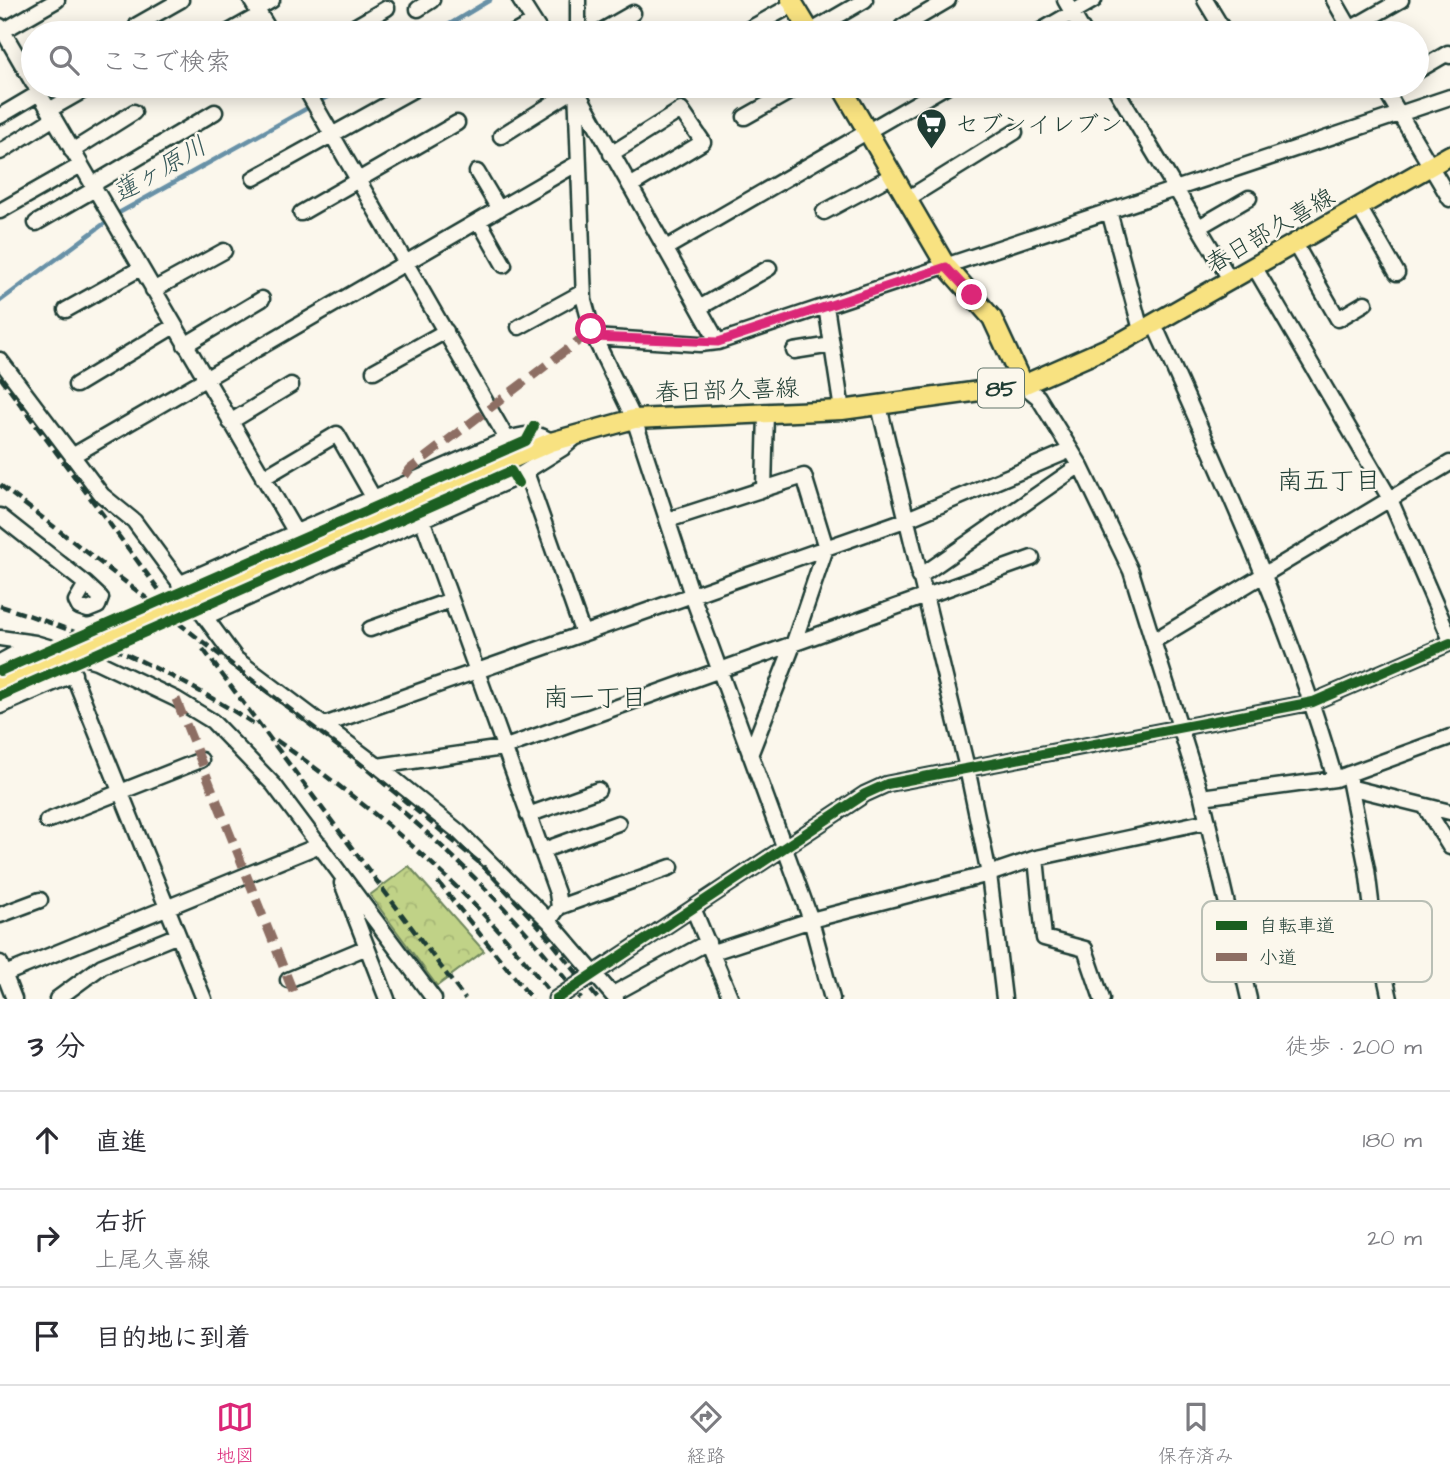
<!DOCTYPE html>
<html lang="ja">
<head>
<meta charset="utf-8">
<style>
  :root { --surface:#fff; --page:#f2f2f3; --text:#2b2b33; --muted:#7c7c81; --line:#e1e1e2; --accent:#db2777 }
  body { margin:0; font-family:"Architects Daughter","Klee One",sans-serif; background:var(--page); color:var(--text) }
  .stop { position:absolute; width:21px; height:21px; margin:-16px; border:5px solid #db2777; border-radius:50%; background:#fff }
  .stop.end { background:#db2777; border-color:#fff; box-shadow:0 2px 7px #0008 }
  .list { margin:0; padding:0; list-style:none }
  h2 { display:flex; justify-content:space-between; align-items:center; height:91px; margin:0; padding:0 28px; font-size:30px }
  h2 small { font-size:23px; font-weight:400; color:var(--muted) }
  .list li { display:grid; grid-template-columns:46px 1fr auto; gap:21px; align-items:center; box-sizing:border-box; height:98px; padding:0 28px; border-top:2px solid var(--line) }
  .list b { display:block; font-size:26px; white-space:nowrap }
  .list p { margin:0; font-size:23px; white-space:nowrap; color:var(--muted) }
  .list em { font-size:23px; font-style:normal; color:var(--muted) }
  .icon { flex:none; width:38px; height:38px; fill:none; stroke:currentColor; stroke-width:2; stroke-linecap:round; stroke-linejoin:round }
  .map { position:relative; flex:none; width:1450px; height:999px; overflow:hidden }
  .search { position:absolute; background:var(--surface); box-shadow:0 4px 18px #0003; left:21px; right:21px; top:21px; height:77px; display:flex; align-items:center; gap:18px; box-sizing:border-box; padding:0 24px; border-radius:38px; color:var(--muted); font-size:26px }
  .sheet { height:385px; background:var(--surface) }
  nav { display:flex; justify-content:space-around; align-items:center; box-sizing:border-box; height:98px; border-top:2px solid var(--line); background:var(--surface); font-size:19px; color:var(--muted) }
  nav a { display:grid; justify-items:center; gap:4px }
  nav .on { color:var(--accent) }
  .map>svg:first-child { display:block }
  .park { fill:url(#park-crowns); stroke:#70885e; stroke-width:2 }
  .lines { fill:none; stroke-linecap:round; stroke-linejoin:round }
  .stream { stroke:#6791a7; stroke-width:4.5 }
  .minor-casing { stroke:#1f3d34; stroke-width:19 }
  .major-casing { stroke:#1f3d34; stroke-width:23 }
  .minor { stroke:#fbf7ec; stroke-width:14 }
  .major { stroke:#f8e281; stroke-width:18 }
  .rail { stroke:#1f3d34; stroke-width:4.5; stroke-dasharray:10 5; stroke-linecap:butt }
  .major-bridge-casing { stroke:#1f3d34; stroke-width:23; stroke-linecap:butt }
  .major-bridge { stroke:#f8e281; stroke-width:18 }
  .quiet { stroke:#8d6e63; stroke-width:9; stroke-dasharray:18 9; stroke-linecap:butt }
  .cycleway-casing { stroke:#fbf7ec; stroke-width:15 }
  .cycleway { stroke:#1b5e20; stroke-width:10 }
  .route { stroke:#db2777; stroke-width:9 }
  .labels { text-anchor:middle; stroke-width:5; stroke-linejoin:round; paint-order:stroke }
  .shield { fill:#fbf7ec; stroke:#61756b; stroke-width:2 }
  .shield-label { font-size:23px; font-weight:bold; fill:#1f3d34 }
  .poi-label { font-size:24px; fill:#1f3d34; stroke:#fbf7ec; text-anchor:start }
  .street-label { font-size:24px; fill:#1f3d34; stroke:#fbf7ec }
  .water-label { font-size:26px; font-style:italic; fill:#37595a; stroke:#fbf7ec }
  .neighbourhood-label { font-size:26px; fill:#1f3d34; stroke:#fbf7ec }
  .key { fill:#fbf7ec; stroke:#b9bfb5; stroke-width:2 }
  .key-label { font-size:19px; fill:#1f3d34 }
</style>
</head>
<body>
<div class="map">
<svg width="1450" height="999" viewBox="0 0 1450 999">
  <defs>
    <pattern id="park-crowns" width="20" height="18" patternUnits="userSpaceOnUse" patternTransform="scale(1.75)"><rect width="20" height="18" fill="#c0d287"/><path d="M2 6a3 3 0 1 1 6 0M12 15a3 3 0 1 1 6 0" fill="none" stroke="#a5b575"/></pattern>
  </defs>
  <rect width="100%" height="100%" fill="#fbf7ec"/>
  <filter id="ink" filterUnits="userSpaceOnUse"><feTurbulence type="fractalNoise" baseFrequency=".0143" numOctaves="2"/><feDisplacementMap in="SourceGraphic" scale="14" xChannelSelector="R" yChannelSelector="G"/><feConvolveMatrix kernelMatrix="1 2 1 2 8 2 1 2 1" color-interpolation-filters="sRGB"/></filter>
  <g filter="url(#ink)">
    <!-- park -->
    <path class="park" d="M 409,866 L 484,951 L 437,986 L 370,895 Z"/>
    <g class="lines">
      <!-- stream -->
      <path class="stream" d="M 435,33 L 490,0
        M 0,301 L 117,214 L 347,86"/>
      <defs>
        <path id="minor" d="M 251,0 L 271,33
          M 520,0 L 541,33
          M 578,0 L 578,33
          M 1065,0 L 1084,33
          M 1205,0 L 1225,33
          M 1334,0 L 1353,33
          M 257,9 L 272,0
          M 418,9 L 432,0
          M 137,25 L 181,0
          M 0,26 L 33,83
          M 902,27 L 948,0
          M 1350,29 L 1401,0
          M 3,31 L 57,0
          M 810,32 L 865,0
          M 227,33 L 259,15
          M 344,33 L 387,8
          M 514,33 L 533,22
          M 598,33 L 633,13
          M 742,33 L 794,4
          M 1037,33 L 1094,0
          M 1417,71 L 1448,53 L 1450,56
          M 35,86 L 296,533
          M 304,86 L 507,439
          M 576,86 L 584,300 L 594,337 L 634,419 L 692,595 L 811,920 L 832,999
          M 1114,86 L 1231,281
          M 1383,86 L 1450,199
          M 578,93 L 718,342
          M 49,110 L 91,86
          M 0,116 L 39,93
          M 745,117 L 800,86
          M 501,136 L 580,86
          M 72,151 L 134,112
          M 0,152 L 54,118
          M 611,154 L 681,110 L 703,142 L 630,186
          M 477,172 L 499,209
          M 254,178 L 420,86
          M 92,185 L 215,112
          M 907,199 L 1015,132
          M 1359,207 L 1397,273
          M 0,211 L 81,165
          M 1109,211 L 1141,330
          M 824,212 L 893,175
          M 301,213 L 457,123
          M 479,221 L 504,265
          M 36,223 L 95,189
          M 1199,227 L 1249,198
          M 1295,244 L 1338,319 L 1365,303
          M 666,248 L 946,86
          M 1255,268 L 1389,497 L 1450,638
          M 153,290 L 224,251
          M 826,306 L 842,410
          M 699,308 L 769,268
          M 66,310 L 141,268
          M 1154,324 C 1221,474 1290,621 1335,779
          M 519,327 L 583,292
          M 594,337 L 700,344 L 718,342 L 1450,97
          M 185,345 L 262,299
          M 794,351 L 832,345
          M 0,360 L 102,495 L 134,521 L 236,659 L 378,766
          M 374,371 L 446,331
          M 76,385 L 174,326
          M 1023,385 L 1038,397 L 1080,465 L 1131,571 L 1202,797 L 1249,999
          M 879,406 L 967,768 L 989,874 L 1004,999
          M 230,422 L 291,385
          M 72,456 L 578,163
          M 526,472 L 583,634
          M 263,478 L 337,434 L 373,497
          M 764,489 L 766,413
          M 0,516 L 86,584
          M 422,519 L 557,893 L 559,907 L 549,921 L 616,999
          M 668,520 L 804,476 L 826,548 L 793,645 L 750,755
          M 919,577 L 1080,465
          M 86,584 L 101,598 L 98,606 L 88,610 L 79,607 L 76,601 Z
          M 179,584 L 507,439 C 523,435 538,430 551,442
          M 205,617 L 515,478 L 563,448 L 577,436
          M 370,629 L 451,600
          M 0,638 L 35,643 L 96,661 L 176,699 L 212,721 L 274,785 L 434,999
          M 1155,640 L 1450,463
          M 64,652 L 204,999
          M 0,662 L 35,643
          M 0,706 L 74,674
          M 324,725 L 905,520 L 1071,450
          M 1348,774 L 1367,869 L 1374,926 L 1390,999
          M 1353,788 L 1450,812
          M 1202,797 L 1335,779 L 1450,737
          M 1426,808 L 1450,847
          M 528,815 L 598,790
          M 47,821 L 201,760
          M 541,851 L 618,823
          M 1036,858 L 1044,938 L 1085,949 L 1102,999
          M 342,883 L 387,999
          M 559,907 L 671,867
          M 693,908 L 731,999
          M 0,915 L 40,900
          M 549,921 L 459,832 L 378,766 L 503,748 L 1032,558
          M 713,952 L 811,920 L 989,874 L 1036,858 L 1208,821
          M 0,963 L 14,999
          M 0,976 L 320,845
          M 288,980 L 367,947
          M 613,994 L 708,942
          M 57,999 L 102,966 L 178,935
          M 556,999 L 865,794 L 887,784 L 1313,702 L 1450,643"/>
        <path id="major" d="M 791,0 L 811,33
          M 841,86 L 946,266 L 992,318 L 1023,385
          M 313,546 L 551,442 L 634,419 L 842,410 L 1023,385 L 1123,341 L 1450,155"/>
      </defs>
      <!-- minor casing -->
      <use href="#minor" class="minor-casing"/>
      <!-- major casing -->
      <use href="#major" class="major-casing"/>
      <!-- minor -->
      <use href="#minor" class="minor"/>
      <!-- major -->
      <use href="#major" class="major"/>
      <!-- rail -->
      <path class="rail" d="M 0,377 L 180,618
        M 0,485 L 357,761 L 482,865 L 538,925 L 598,999
        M 0,606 C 91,634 176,674 256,725
        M 203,649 L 465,999
        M 276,740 C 381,813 478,896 555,999
        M 392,802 C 463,863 525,925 581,999
        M 438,882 L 532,999"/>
      <defs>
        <path id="major-bridge" d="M 0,683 L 313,546"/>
      </defs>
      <!-- major-bridge casing -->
      <use href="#major-bridge" class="major-bridge-casing"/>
      <!-- major-bridge -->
      <use href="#major-bridge" class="major-bridge"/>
      <!-- quiet -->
      <path class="quiet" d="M 405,476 L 410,469 L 586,335 L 591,329
        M 176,699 L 296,999"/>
      <defs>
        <path id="cycleway" d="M 0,671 L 526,441 L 534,426
          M 0,696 L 504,474 L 511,471 L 518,483
          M 556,999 L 865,794 L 887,784 L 1313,702 L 1450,643"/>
      </defs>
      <!-- cycleway casing -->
      <use href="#cycleway" class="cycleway-casing"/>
      <!-- cycleway -->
      <use href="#cycleway" class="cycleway"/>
    </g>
  </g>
  <g class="lines" filter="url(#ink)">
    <!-- route -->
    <path class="route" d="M 591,329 L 594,337 L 718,342 L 946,267 L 972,295"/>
  </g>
  <!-- icons -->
  <defs>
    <symbol id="supermarket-pin" viewBox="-11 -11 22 30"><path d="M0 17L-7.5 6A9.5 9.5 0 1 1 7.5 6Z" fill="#1f3d34" stroke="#fbf7ec"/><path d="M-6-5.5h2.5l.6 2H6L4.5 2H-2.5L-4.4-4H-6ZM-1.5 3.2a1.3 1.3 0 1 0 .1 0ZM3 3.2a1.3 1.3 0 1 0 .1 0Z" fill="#fff"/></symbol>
  </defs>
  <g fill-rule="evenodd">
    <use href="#supermarket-pin" x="914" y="106" width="35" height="47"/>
  </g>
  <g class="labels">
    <!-- shield labels -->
    <rect class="shield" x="978" y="368.5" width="46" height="39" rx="5"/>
    <g class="shield-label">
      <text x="1001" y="396">85</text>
    </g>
    <!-- poi labels -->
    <g class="poi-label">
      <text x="955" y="132">セブンイレブン</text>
    </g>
    <!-- street labels -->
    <g class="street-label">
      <text transform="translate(1270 230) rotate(-30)" y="8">春日部久喜線</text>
      <text transform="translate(727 390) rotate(-2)" y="8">春日部久喜線</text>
    </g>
    <!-- water labels -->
    <g class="water-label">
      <text transform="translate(159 169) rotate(-30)" y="9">蓮ヶ原川</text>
    </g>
    <!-- neighbourhood labels -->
    <g class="neighbourhood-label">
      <text x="1329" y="489">南五丁目</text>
      <text x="595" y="706">南一丁目</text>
    </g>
  </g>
  <!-- legend -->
  <rect x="1202" y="901" width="230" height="81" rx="10" class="key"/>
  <rect x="1216" y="921" width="31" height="9" fill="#1b5e20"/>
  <rect x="1216" y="953" width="31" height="8" fill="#8d6e63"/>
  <g class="key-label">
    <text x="1259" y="932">自転車道</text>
    <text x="1259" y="964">小道</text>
  </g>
</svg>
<div class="stop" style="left:591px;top:329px"></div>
<div class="stop end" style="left:972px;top:295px"></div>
<div class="search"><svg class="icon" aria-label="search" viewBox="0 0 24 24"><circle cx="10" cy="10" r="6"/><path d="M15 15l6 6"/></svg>ここで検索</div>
</div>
<section class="sheet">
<h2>3 分<small>徒歩 · 200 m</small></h2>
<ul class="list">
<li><svg class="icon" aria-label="ahead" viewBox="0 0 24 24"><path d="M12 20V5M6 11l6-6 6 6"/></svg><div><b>直進</b></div><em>180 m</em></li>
<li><svg class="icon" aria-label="right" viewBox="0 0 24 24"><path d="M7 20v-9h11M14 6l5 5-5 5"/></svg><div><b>右折</b><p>上尾久喜線</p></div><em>20 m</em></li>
<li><svg class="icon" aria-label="arrive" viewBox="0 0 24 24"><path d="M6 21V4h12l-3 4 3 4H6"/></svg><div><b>目的地に到着</b></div></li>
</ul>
</section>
<nav>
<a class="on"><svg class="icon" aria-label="map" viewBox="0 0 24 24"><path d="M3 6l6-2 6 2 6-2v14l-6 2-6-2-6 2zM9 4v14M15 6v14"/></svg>地図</a>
<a><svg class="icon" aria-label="directions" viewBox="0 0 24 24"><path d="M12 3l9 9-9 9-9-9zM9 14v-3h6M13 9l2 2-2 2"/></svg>経路</a>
<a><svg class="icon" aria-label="saved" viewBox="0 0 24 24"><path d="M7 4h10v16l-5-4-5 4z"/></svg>保存済み</a>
</nav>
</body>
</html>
